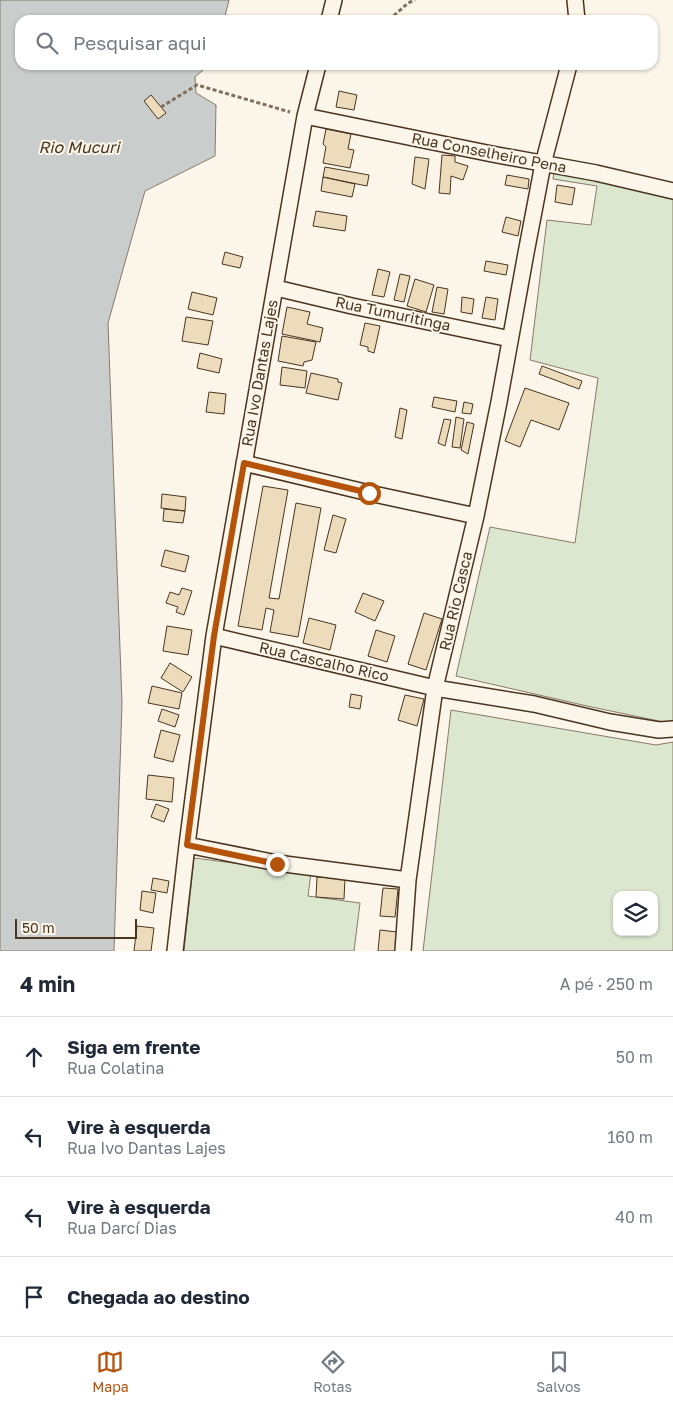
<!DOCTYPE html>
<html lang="pt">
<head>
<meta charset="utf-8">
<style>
  :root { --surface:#fff; --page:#f6f6f7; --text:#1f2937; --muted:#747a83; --line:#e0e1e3; --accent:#b45309 }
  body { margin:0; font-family:"Golos Text",sans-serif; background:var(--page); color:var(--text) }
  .controls { position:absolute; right:15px; bottom:15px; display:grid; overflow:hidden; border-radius:10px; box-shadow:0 1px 4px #0004 }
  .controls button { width:45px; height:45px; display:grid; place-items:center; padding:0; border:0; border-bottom:1px solid var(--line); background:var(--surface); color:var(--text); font:25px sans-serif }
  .scale { position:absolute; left:15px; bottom:12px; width:122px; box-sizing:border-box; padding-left:5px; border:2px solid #4a3520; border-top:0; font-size:14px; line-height:18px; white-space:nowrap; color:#4a3520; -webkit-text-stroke:4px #fbf6e9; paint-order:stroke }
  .stop { position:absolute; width:15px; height:15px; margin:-11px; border:4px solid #b45309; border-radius:50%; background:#fff }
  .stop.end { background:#b45309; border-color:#fff; box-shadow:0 1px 5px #0008 }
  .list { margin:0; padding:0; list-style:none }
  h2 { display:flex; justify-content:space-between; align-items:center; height:65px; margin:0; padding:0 20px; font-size:21px }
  h2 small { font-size:16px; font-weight:400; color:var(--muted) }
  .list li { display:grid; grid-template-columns:32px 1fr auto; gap:15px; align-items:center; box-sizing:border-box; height:80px; padding:0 20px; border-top:1px solid var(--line) }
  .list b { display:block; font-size:19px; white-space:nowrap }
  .list p { margin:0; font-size:16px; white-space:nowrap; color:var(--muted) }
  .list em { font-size:16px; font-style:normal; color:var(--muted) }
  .icon { flex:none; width:28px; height:28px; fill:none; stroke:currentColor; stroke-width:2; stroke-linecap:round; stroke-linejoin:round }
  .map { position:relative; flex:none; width:673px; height:951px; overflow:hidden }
  .search { position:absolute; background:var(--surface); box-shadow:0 1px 4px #0004; left:15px; right:15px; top:15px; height:55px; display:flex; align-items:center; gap:12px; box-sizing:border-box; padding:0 18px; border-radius:15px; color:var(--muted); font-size:19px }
  .sheet { height:385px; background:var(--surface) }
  nav { display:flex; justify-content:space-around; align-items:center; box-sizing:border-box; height:70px; border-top:1px solid var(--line); background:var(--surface); font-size:14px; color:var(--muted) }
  nav a { display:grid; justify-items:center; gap:2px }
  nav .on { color:var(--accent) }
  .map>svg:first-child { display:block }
  .green { fill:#dce7d0; stroke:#887966; fill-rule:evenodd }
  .water { fill:#c9cecd; stroke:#887966 }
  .building { fill:#ecdcbc; stroke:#4a3520 }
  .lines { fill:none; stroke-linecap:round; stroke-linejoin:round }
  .street-casing { stroke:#4a3520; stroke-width:18 }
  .path { stroke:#7f6f5c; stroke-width:3; stroke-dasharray:4 2.5; stroke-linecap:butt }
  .street { stroke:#fbf6e9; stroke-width:15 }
  .route { stroke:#b45309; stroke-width:6 }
  .labels { text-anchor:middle; stroke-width:4; stroke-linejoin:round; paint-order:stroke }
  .street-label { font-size:15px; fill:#4a3520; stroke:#fbf6e9 }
  .water-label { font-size:16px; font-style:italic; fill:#4a3520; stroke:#fbf6e9 }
</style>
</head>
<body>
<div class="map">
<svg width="673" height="951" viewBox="0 0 673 951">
  <rect width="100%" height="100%" fill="#fbf6e9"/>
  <!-- green -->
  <path class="green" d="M 554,171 L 673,197 L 673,724 L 587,706 L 456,676 L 490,527 L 575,543 L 598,378 L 530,360 L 547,220 L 591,225 L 597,186 L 553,179 Z
    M 451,710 L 656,745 L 673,742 L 673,951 L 423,951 ZM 617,895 L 654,895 L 654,932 L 617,932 Z
    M 194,858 L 311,873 L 308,896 L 360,903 L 354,951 L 184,951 Z"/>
  <!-- water -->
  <path class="water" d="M 0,0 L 229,0 L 224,20 L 20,20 L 20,65 L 209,65 L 195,77 L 196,93 L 216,105 L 215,156 L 145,191 L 108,323 L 122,703 L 114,951 L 0,951 Z"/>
  <!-- building -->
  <path class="building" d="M 339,91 L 357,95 L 354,110 L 336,107 Z
    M 151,95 L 166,113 L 158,119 L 144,101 Z
    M 326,129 L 351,134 L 348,149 L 354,150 L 350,168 L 323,163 L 326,147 L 323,144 Z
    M 442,155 L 455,156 L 455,162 L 468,166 L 463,180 L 451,176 L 450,194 L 439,193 Z
    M 415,157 L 429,159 L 425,189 L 412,184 Z
    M 325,167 L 369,175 L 367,186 L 323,177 Z
    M 507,175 L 529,179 L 528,189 L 505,185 Z
    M 323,177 L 355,184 L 352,197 L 321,191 Z
    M 557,185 L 575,188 L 572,205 L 555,202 Z
    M 316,211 L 347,216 L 345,231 L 313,226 Z
    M 506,217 L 521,221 L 518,236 L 502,232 Z
    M 225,252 L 243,257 L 240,268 L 222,264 Z
    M 486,261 L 508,265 L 506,275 L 484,271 Z
    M 378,269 L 390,272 L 384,297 L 372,295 Z
    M 400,274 L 410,276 L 404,302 L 394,300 Z
    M 415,279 L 434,285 L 426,312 L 407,306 Z
    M 437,287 L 448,289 L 444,314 L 432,312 Z
    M 192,292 L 217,298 L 213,315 L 188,309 Z
    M 462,297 L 474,299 L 472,314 L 461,312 Z
    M 486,297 L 498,299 L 495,320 L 482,318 Z
    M 287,307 L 310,312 L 307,324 L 323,328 L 320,342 L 282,334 Z
    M 186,317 L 213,321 L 208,345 L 182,341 Z
    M 365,323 L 380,326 L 374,353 L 368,351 L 368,347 L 360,345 Z
    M 282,336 L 316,342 L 312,360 L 304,362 L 303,366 L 278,361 Z
    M 200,353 L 222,359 L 219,373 L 197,368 Z
    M 542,366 L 582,381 L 579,389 L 539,374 Z
    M 282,367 L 307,371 L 305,388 L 280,385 Z
    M 311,373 L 338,379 L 338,382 L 342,383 L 338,400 L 306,393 Z
    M 525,388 L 569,403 L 559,430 L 531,420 L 520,447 L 505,441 Z
    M 209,392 L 226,394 L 224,414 L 206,412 Z
    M 434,397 L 457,401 L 455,412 L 432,407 Z
    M 464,402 L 473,404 L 471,414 L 462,413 Z
    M 400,408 L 407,410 L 402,439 L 395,437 Z
    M 456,417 L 464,419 L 460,448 L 452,447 Z
    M 444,419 L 451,420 L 445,446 L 438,443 Z
    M 467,422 L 474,424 L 468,454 L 461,450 Z
    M 263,486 L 288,490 L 269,598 L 279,599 L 296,503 L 321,508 L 298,637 L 270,632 L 274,610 L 266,608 L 262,630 L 238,626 Z
    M 162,494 L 186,497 L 185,511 L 161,508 Z
    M 164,509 L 185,511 L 183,523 L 163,521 Z
    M 333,515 L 346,519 L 336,553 L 324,550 Z
    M 165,550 L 189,556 L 185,572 L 161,566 Z
    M 182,588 L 192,591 L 184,615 L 176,612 L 178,607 L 166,603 L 170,592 L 179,595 Z
    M 363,593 L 384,601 L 375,621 L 355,612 Z
    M 424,613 L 442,619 L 426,670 L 408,664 Z
    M 309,618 L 336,625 L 330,650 L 303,643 Z
    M 167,626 L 192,630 L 188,655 L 163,651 Z
    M 376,630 L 395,636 L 387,662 L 368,656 Z
    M 170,663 L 192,677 L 183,692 L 161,678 Z
    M 152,686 L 182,693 L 179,709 L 148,703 Z
    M 351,694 L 362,696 L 360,709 L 349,707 Z
    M 405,695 L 424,699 L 417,726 L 398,720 Z
    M 162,709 L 179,715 L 175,727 L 158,721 Z
    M 161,730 L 180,735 L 173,762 L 154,757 Z
    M 148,775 L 174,778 L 172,802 L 146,799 Z
    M 156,804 L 169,809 L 164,822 L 151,817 Z
    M 317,877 L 345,878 L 344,899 L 316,897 Z
    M 153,878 L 169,881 L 167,893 L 151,890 Z
    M 383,888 L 398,889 L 395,917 L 380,916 Z
    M 142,891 L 156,893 L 153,913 L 140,910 Z
    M 137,926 L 154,928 L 151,951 L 134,951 Z
    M 380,930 L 397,932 L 395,951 L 378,951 Z"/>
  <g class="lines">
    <defs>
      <path id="street" d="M 575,0 L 577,20
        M 329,20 L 334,0
        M 305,116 L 492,154 L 596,173 L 673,191
        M 276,288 L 352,306 L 510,339
        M 244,463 L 369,493 L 476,516
        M 214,636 L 435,688 L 534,704 L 610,722 L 659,730 L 673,729
        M 187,845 L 277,863 L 408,880
        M 175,951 L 187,845 L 214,636 L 305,116 L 318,65
        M 403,951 L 408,880 L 435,688 L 476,516 L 499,402 L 526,253 L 543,164 L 569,65"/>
    </defs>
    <!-- street casing -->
    <use href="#street" class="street-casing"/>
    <!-- path -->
    <path class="path" d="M 389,20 L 408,3 L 415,0
      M 161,107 L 197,85 L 290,112"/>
    <!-- street -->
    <use href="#street" class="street"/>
  </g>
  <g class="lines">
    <!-- route -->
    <path class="route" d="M 277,864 L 187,845 L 214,636 L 244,463 L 369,493"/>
  </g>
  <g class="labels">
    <!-- street labels -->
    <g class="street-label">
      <text transform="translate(489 153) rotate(11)" y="5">Rua Conselheiro Pena</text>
      <text transform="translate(393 314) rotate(12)" y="5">Rua Tumuritinga</text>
      <text transform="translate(260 373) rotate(-80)" y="5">Rua Ivo Dantas Lajes</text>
      <text transform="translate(456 601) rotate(-77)" y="5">Rua Rio Casca</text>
      <text transform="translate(324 662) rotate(13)" y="5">Rua Cascalho Rico</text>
    </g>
    <!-- water labels -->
    <g class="water-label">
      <text x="79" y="153">Rio Mucuri</text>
    </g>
  </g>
</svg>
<div class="controls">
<button><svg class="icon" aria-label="layers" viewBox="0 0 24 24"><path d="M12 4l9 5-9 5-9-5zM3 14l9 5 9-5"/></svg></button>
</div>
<div class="scale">50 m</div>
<div class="stop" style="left:369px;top:493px"></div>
<div class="stop end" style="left:277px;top:864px"></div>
<div class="search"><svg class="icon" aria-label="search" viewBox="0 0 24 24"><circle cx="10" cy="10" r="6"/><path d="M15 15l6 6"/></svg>Pesquisar aqui</div>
</div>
<section class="sheet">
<h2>4 min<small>A pé · 250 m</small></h2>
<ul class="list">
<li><svg class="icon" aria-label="ahead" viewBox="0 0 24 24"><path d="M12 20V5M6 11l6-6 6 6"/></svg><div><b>Siga em frente</b><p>Rua Colatina</p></div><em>50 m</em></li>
<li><svg class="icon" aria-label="left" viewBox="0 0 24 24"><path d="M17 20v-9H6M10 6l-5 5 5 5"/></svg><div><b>Vire à esquerda</b><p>Rua Ivo Dantas Lajes</p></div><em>160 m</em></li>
<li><svg class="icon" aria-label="left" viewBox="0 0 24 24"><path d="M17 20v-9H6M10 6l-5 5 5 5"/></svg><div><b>Vire à esquerda</b><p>Rua Darcí Dias</p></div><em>40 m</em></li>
<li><svg class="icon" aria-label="arrive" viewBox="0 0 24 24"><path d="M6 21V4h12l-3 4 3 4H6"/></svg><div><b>Chegada ao destino</b></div></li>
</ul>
</section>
<nav>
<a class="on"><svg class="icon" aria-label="map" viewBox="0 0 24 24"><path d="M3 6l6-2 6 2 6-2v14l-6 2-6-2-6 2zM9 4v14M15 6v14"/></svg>Mapa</a>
<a><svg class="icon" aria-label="directions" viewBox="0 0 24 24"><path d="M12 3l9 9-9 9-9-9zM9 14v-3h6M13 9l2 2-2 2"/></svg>Rotas</a>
<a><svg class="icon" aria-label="saved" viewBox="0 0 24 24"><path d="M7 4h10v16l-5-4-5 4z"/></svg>Salvos</a>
</nav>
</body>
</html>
